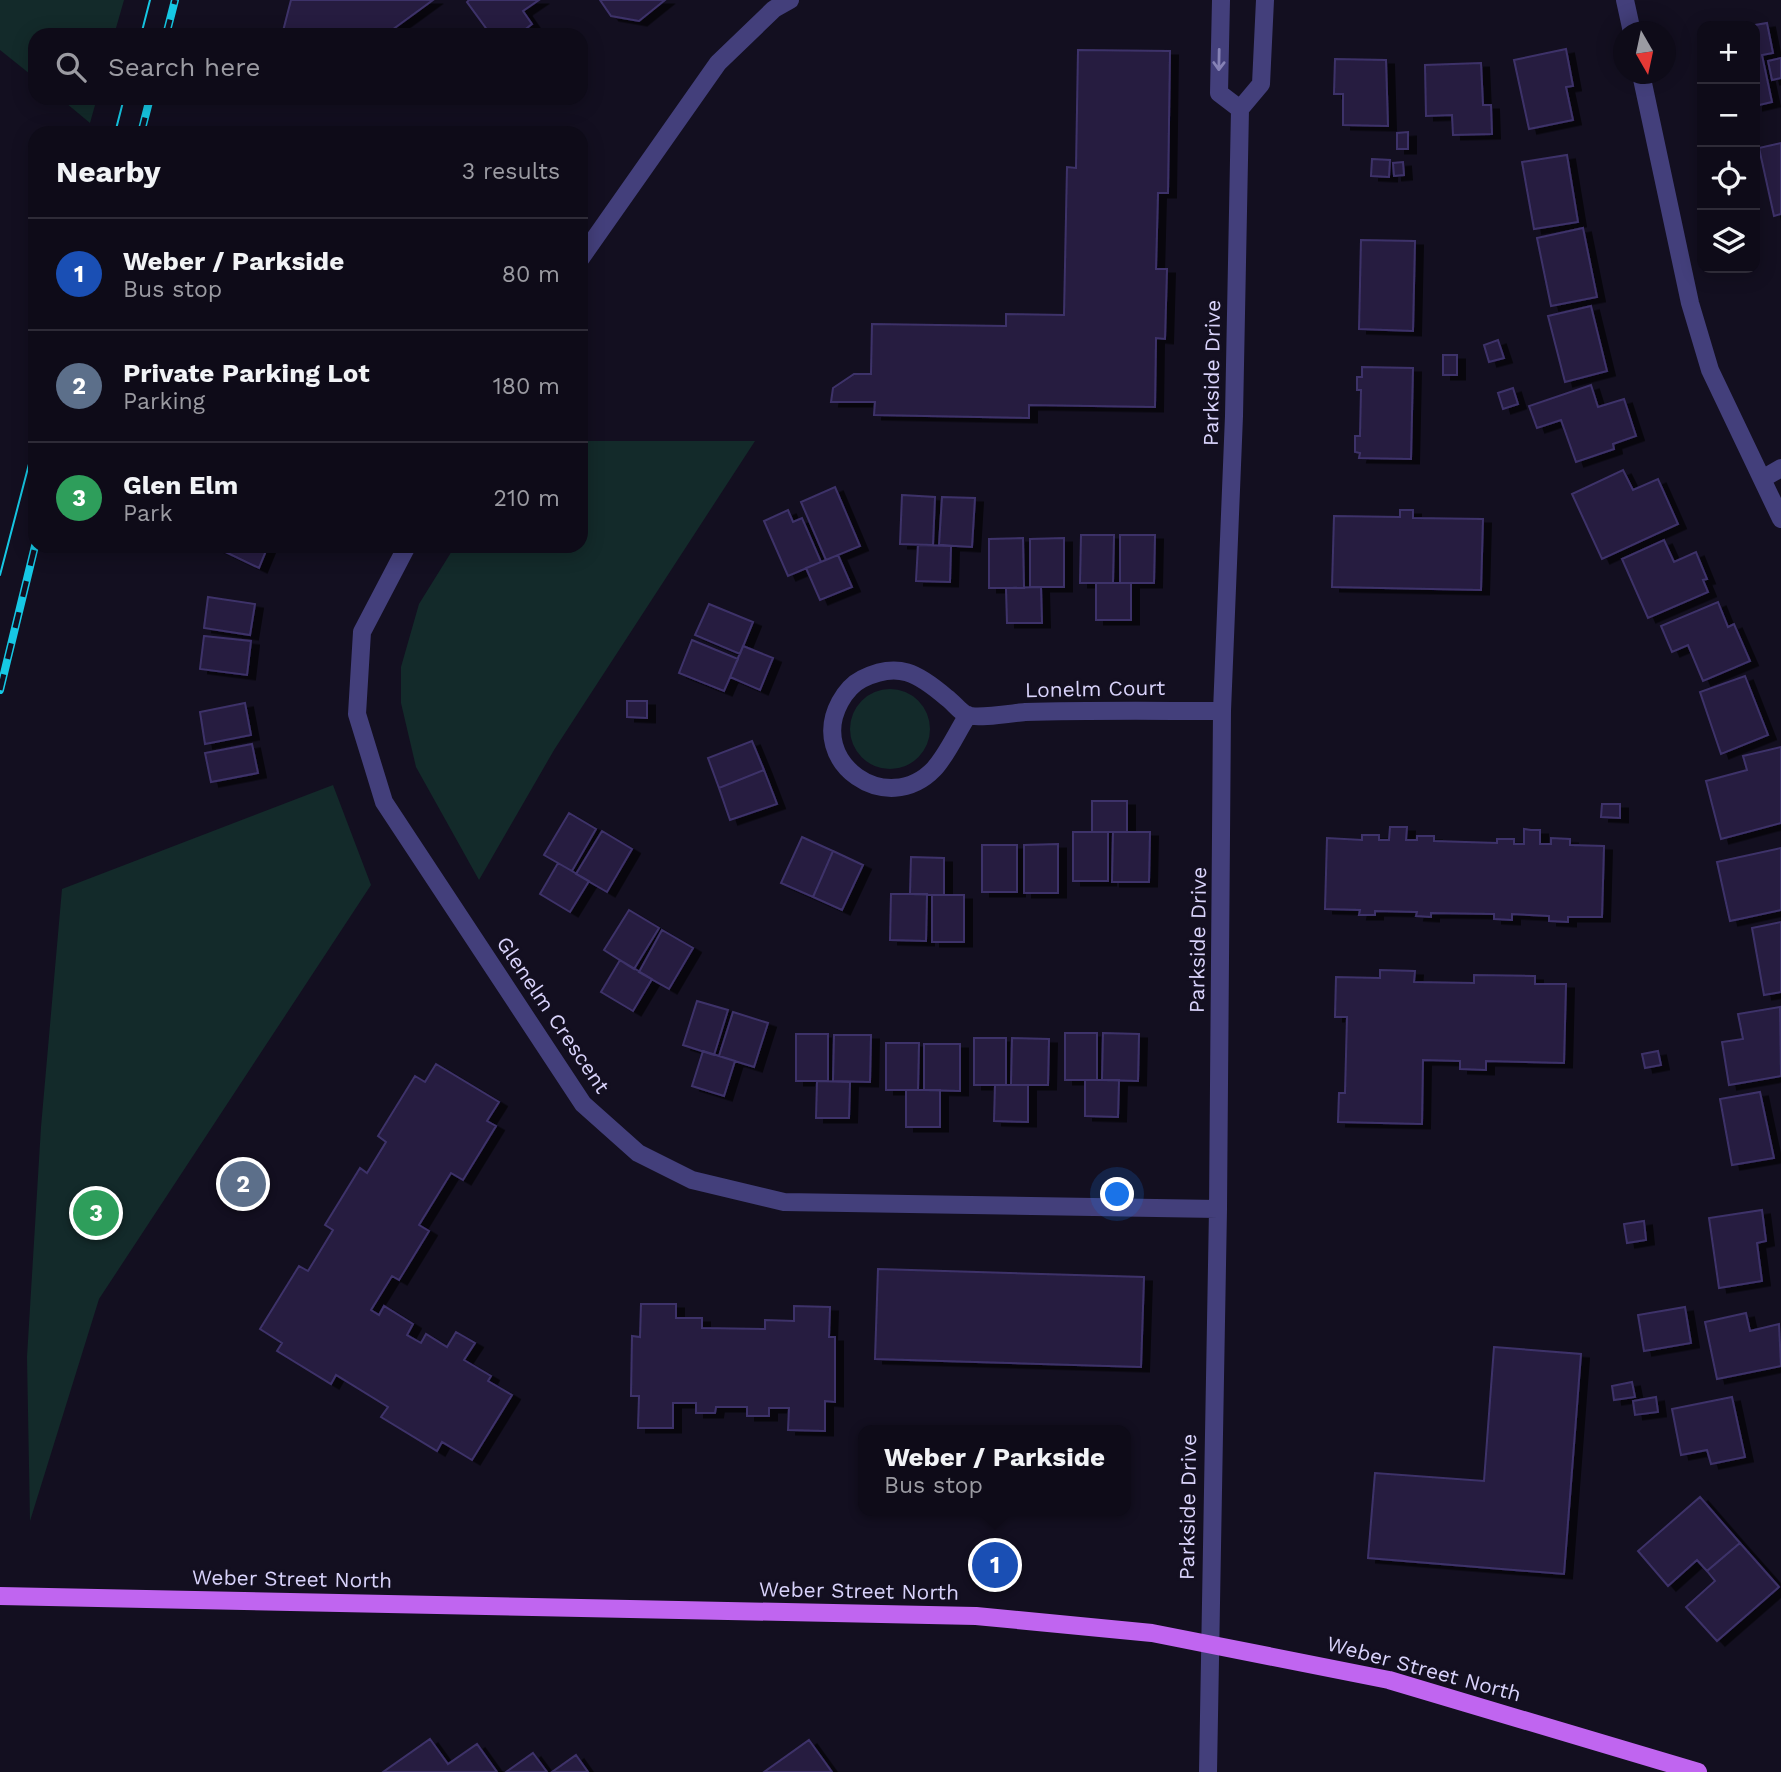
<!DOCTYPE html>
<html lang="en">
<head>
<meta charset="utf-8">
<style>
  :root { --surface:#0e0b18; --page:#171421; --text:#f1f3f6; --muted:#9b9ba2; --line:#2e2b37; --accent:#0f766e }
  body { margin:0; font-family:"Work Sans",sans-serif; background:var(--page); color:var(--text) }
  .controls { position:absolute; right:21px; top:21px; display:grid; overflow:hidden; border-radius:14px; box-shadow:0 4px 18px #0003 }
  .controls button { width:63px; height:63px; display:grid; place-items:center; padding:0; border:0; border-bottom:2px solid var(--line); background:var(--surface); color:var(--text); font:35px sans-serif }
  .compass { position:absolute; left:1613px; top:21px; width:63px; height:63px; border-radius:50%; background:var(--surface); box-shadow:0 4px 18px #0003; rotate:171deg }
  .you { position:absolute; left:1118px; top:1195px; width:24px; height:24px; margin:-18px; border:5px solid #fff; border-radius:50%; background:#1a73e8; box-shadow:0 0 0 10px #1a73e833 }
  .badge { display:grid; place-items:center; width:46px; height:46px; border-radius:50%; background:var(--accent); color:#fff; font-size:23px; font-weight:700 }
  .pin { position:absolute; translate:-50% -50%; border:4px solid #fff; box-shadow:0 2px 7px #0006 }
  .popup { position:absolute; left:858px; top:1425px; width:273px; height:91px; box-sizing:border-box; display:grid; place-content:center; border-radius:14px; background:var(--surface); filter:drop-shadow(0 2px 5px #0005); font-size:23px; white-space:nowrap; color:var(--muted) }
  .popup b { font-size:26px; color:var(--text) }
  .popup::after { content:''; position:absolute; left:50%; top:100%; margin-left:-14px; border:14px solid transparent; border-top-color:var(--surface) }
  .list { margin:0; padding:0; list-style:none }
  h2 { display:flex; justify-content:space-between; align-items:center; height:91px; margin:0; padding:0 28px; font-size:30px }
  h2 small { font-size:23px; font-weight:400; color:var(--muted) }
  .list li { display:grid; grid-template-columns:46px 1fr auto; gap:21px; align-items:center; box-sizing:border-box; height:112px; padding:0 28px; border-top:2px solid var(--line) }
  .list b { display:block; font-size:26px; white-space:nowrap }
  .list p { margin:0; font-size:23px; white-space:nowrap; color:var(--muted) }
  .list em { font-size:23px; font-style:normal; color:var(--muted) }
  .icon { flex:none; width:38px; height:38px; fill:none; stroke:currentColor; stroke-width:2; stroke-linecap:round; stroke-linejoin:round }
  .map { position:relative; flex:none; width:1781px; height:1772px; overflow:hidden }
  .search { position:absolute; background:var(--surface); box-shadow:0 4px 18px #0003; left:28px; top:28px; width:560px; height:77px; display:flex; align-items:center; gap:18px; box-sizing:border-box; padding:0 24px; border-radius:21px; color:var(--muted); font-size:26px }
  .panel { position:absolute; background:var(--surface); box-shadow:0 4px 18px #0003; left:28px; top:126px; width:560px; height:427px; border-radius:21px }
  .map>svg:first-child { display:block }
  .green { fill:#132a2a }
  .building { fill:#251d40; stroke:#3e3269; stroke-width:2; filter:url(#shadow) }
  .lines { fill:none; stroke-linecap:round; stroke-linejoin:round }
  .minor { stroke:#433f7b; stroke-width:18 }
  .major { stroke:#c065f0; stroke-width:18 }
  .tram { stroke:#16c8e4; stroke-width:2 }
  .rail-casing { stroke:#16c8e4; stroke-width:8 }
  .rail { stroke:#130f20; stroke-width:5; stroke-dasharray:16; stroke-linecap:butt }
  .oneway { stroke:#8682b5 }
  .labels { text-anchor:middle; stroke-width:6; stroke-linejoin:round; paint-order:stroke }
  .street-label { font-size:21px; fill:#d9d3fb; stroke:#130f20 }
</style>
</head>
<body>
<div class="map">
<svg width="1781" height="1772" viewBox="0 0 1781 1772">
  <defs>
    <filter id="shadow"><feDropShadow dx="8" dy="4.5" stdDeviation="0" flood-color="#0009"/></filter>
  </defs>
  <rect width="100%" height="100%" fill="#130f20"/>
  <!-- green -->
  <path class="green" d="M 0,0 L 124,0 L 114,35 L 35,35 L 35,78 L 0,50 Z
    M 60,98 L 97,98 L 90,123 Z
    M 581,441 L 755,441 L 554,750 L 479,880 L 416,767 L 401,703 L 401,667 L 419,604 L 455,546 L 581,546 Z
    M850 729a40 40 0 1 1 80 0a40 40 0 1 1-80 0Z
    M 333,785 L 371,885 L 99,1299 L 30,1521 L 27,1357 L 41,1127 L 62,889 Z"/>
  <!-- building -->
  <path class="building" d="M 291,0 L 433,0 L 385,35 L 282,35 Z
    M 469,0 L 539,0 L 523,11 L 532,24 L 518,35 L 491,35 L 467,2 Z
    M 600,0 L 665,0 L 639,21 L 611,16 Z
    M 1767,23 L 1773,53 L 1762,55 L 1772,102 L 1755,106 L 1755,26 L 1749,26 Z
    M 1566,49 L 1573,86 L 1566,87 L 1573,120 L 1529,129 L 1514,60 Z
    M 1078,50 L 1170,51 L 1168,193 L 1158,193 L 1156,269 L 1167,269 L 1165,339 L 1156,338 L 1155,407 L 1029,405 L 1029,418 L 874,415 L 875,402 L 831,402 L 833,388 L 854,374 L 871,374 L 872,324 L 1006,326 L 1006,314 L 1064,315 L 1067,167 L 1076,168 Z
    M 1781,58 L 1781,78 L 1772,80 L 1768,61 Z
    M 1335,59 L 1386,60 L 1388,126 L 1343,125 L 1343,94 L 1334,94 Z
    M 1481,63 L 1483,105 L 1491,105 L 1492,134 L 1453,135 L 1452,115 L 1426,116 L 1425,65 Z
    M 1408,132 L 1408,149 L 1397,149 L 1397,133 Z
    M 1781,143 L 1781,214 L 1774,216 L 1759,148 Z
    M 1567,155 L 1578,222 L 1534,229 L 1522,162 Z
    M 1372,159 L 1390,160 L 1389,177 L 1371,176 Z
    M 1403,162 L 1404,175 L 1394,176 L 1393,163 Z
    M 1583,228 L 1597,297 L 1551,306 L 1537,238 Z
    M 1361,240 L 1415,241 L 1413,331 L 1359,329 Z
    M 1591,306 L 1607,371 L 1565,382 L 1548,316 Z
    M 1498,340 L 1504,358 L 1489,362 L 1484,345 Z
    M 1443,355 L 1457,355 L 1457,375 L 1443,375 Z
    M 1362,367 L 1413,368 L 1411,459 L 1359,458 L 1360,453 L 1355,452 L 1355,436 L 1360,436 L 1361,390 L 1357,390 L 1357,377 L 1362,377 Z
    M 1591,385 L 1598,407 L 1624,399 L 1636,436 L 1613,444 L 1614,449 L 1576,462 L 1561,420 L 1537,428 L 1529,406 Z
    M 1513,388 L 1518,404 L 1503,409 L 1498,393 Z
    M 1623,470 L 1633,490 L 1658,479 L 1678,524 L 1602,559 L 1572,494 Z
    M 835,487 L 860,546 L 826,560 L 801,502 Z
    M 902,495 L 935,497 L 933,545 L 900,544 Z
    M 942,497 L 975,498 L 972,547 L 939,545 Z
    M 788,510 L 793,522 L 802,518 L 821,562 L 788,576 L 764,521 Z
    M 1400,510 L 1413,510 L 1413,518 L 1483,519 L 1481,590 L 1332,587 L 1334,516 L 1400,517 Z
    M 1081,535 L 1114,535 L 1113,583 L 1080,583 Z
    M 1120,535 L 1155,535 L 1154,583 L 1120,583 Z
    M 1023,538 L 1024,588 L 989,588 L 989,539 Z
    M 1064,538 L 1064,587 L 1030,587 L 1030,539 Z
    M 1664,540 L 1674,562 L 1696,552 L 1707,579 L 1703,580 L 1708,592 L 1648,618 L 1622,559 Z
    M 918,545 L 951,546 L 950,582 L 916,581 Z
    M 213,546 L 268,546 L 259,568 Z
    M 838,555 L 852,587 L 820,600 L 806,568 Z
    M 1096,583 L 1131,583 L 1131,620 L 1096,620 Z
    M 1041,587 L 1042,623 L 1007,623 L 1006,588 Z
    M 208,597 L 255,604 L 250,635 L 204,628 Z
    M 1718,602 L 1728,627 L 1734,624 L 1750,661 L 1703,681 L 1688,645 L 1672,652 L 1661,626 Z
    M 709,604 L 753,622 L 740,654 L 695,635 Z
    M 204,636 L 251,641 L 247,675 L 200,669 Z
    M 692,640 L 738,659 L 724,691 L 679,673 Z
    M 743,646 L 773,658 L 760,690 L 730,677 Z
    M 1745,676 L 1768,735 L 1721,754 L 1700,692 Z
    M 627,701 L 647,701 L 647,718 L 627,717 Z
    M 245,703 L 251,735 L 205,744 L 200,712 Z
    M 752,741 L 764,770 L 719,788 L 708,758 Z
    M 252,744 L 258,773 L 211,782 L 205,753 Z
    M 1781,747 L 1781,823 L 1721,839 L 1706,781 L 1747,770 L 1743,756 Z
    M 764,770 L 777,804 L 730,820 L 719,788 Z
    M 1092,801 L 1127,801 L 1127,832 L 1092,832 Z
    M 1602,804 L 1620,804 L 1620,818 L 1601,817 Z
    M 569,813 L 596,829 L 572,871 L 544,855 Z
    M 1390,827 L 1407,827 L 1406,840 L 1417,840 L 1417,836 L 1434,836 L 1434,841 L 1497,843 L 1497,839 L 1514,839 L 1514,844 L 1524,844 L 1524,829 L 1531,830 L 1540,830 L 1540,844 L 1551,844 L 1551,838 L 1570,839 L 1570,845 L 1604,846 L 1602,917 L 1568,917 L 1568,922 L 1549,921 L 1549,916 L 1512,914 L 1512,920 L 1494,919 L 1494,914 L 1431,913 L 1431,917 L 1416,916 L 1417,912 L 1375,911 L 1375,915 L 1359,915 L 1360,910 L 1325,909 L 1327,838 L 1362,840 L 1362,835 L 1379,835 L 1379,840 L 1389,840 Z
    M 602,831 L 632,849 L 607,892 L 576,874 Z
    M 1073,832 L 1108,832 L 1108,881 L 1073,881 Z
    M 1113,832 L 1150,832 L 1149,882 L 1112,882 Z
    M 802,837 L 833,851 L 813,897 L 781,883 Z
    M 1058,844 L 1058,893 L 1024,893 L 1024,845 Z
    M 982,845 L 1017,845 L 1017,892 L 982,892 Z
    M 1781,848 L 1781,910 L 1730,921 L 1717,862 Z
    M 833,851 L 863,865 L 842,910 L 813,897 Z
    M 911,857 L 944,858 L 944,895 L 910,894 Z
    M 558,863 L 589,881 L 570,912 L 540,894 Z
    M 891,894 L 927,894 L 926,941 L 890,940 Z
    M 932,895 L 964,895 L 964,942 L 932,942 Z
    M 629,910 L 659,928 L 634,969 L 604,950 Z
    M 1781,922 L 1781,992 L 1764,995 L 1752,928 Z
    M 662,930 L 693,948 L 669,989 L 639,972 Z
    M 620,960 L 652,979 L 633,1011 L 601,992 Z
    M 1380,970 L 1415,971 L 1414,982 L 1474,983 L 1474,975 L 1535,976 L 1535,984 L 1566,984 L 1564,1063 L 1486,1061 L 1486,1070 L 1460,1069 L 1460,1061 L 1423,1060 L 1422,1124 L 1338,1122 L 1339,1093 L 1345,1093 L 1347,1017 L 1335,1017 L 1336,977 L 1380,978 Z
    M 697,1001 L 728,1010 L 714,1055 L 683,1045 Z
    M 1780,1007 L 1781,1076 L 1729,1085 L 1722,1042 L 1743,1039 L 1738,1014 Z
    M 733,1012 L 768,1023 L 754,1067 L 719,1056 Z
    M 1065,1033 L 1097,1033 L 1097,1080 L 1065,1080 Z
    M 1103,1033 L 1139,1034 L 1138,1081 L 1102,1080 Z
    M 796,1034 L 828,1034 L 828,1081 L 796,1081 Z
    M 834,1035 L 871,1035 L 870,1082 L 833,1081 Z
    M 974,1038 L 1006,1038 L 1006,1085 L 974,1085 Z
    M 1012,1038 L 1049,1039 L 1048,1085 L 1011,1085 Z
    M 886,1043 L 919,1043 L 918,1090 L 886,1090 Z
    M 924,1044 L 960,1044 L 960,1091 L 924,1090 Z
    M 703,1051 L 735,1061 L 724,1096 L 692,1086 Z
    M 1658,1051 L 1661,1065 L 1645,1068 L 1642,1054 Z
    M 436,1064 L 499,1102 L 487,1121 L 496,1126 L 463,1180 L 451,1173 L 419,1225 L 429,1231 L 399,1280 L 392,1276 L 371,1310 L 379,1315 L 384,1306 L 413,1324 L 407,1335 L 421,1343 L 426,1334 L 447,1347 L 456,1332 L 475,1343 L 464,1360 L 491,1376 L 488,1381 L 512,1395 L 472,1460 L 442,1442 L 437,1451 L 381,1417 L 388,1407 L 336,1375 L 331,1384 L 277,1351 L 282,1343 L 260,1329 L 299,1266 L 308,1271 L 333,1230 L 325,1225 L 360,1168 L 367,1173 L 386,1142 L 378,1136 L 415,1076 L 425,1082 Z
    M 1085,1080 L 1119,1080 L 1118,1117 L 1085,1116 Z
    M 817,1081 L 850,1082 L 849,1118 L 816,1118 Z
    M 995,1085 L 1028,1085 L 1028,1122 L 994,1121 Z
    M 906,1090 L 940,1090 L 940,1127 L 906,1127 Z
    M 1760,1092 L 1774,1158 L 1732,1165 L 1720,1099 Z
    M 1762,1210 L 1766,1241 L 1757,1243 L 1762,1281 L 1719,1288 L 1709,1218 Z
    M 1644,1221 L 1646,1240 L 1627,1243 L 1624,1224 Z
    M 878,1269 L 1144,1277 L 1141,1367 L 875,1359 Z
    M 641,1304 L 676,1304 L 676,1318 L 702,1318 L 702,1328 L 765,1329 L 765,1320 L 794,1321 L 794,1306 L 830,1307 L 829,1337 L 835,1337 L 835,1402 L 825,1401 L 825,1431 L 788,1430 L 789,1408 L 769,1408 L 769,1416 L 747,1416 L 747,1407 L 716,1407 L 715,1413 L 696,1413 L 696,1403 L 673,1403 L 673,1428 L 638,1428 L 639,1396 L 631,1396 L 632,1336 L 640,1337 Z
    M 1685,1307 L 1691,1343 L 1644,1351 L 1638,1315 Z
    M 1746,1313 L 1750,1331 L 1779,1324 L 1781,1366 L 1717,1379 L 1705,1322 Z
    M 1494,1347 L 1581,1354 L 1564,1574 L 1368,1558 L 1375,1473 L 1484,1481 Z
    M 1632,1382 L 1635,1397 L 1614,1400 L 1612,1386 Z
    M 1656,1397 L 1658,1412 L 1635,1415 L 1633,1401 Z
    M 1732,1397 L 1745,1457 L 1711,1464 L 1707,1450 L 1681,1455 L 1672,1409 Z
    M 1700,1497 L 1740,1543 L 1707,1571 L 1697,1560 L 1668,1586 L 1638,1551 Z
    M 1740,1543 L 1779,1587 L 1717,1641 L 1686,1607 L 1715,1581 L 1707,1571 Z
    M 430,1739 L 448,1764 L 477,1744 L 497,1772 L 383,1772 Z
    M 809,1740 L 832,1772 L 764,1772 Z
    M 533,1753 L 547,1772 L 506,1772 Z
    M 576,1755 L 588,1772 L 552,1772 Z"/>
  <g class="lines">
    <!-- minor -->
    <path class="minor" d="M 1221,0 L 1219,93 L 1240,109
      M 1625,0 L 1632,32
      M 1641,74 L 1690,303 L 1710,370 L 1781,519
      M 581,258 L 718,63 L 774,9 L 790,0
      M 1762,479 L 1781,468
      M 407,546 L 362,632 L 357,714 L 384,802 L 583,1104 L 638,1153 L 692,1180 L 784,1202 L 1218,1209
      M 968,715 C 957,732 947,755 934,769 C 887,818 807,763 840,702 C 845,693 852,684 862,679 C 898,661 918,673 947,698 C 953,702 960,712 967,715 C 977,719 1013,713 1025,712 C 1091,710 1157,711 1222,711
      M 1208,1772 L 1218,1209 L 1222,711 L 1234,416 L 1240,109 L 1261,84 L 1265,0"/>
    <!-- major -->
    <path class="major" d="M 0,1596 L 976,1616 L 1152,1633 L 1389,1680 L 1698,1772"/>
    <!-- tram -->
    <path class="tram" d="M 141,35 L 150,0
      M 115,133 L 124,98
      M 0,575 L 35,441"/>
    <defs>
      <path id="rail" d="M 166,35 L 175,0
        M 141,133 L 150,98
        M 0,690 L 35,546"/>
    </defs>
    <!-- rail casing -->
    <use href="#rail" class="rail-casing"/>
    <!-- rail -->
    <use href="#rail" class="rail"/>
  </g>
  <!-- one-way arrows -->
  <defs><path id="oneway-shaft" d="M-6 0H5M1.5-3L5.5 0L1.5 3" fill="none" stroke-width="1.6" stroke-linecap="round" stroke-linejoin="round" transform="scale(1.75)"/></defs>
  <use class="oneway" href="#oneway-shaft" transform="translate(1219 60) rotate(91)"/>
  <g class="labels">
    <!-- street labels -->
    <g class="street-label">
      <text transform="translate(1212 373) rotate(-89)" y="7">Parkside Drive</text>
      <text transform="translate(1095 689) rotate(-1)" y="7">Lonelm Court</text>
      <text transform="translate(1198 940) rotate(-89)" y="7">Parkside Drive</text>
      <text transform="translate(553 1015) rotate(56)" y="7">Glenelm Crescent</text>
      <text transform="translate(1188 1507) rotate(-89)" y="7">Parkside Drive</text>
      <text transform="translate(292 1579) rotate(1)" y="7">Weber Street North</text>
      <text transform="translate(859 1591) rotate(1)" y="7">Weber Street North</text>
      <text transform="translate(1424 1669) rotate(15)" y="7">Weber Street North</text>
    </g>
  </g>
</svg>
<div class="controls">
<button>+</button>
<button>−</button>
<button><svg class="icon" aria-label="locate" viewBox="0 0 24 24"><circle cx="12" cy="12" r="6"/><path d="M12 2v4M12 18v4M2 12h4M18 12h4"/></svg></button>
<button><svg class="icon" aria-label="layers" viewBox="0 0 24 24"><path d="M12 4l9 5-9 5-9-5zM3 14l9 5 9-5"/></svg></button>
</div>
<svg class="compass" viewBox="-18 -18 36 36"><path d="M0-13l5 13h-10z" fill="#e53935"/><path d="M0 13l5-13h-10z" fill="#9b9ba2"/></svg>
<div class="you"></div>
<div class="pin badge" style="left:995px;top:1565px;background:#1a4fb4">1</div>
<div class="popup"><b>Weber / Parkside</b>Bus stop</div>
<div class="pin badge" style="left:243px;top:1184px;background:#5c6f8a">2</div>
<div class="pin badge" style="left:96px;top:1213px;background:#2e9e5b">3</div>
<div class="search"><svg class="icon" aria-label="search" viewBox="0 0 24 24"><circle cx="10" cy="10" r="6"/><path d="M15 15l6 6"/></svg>Search here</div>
<section class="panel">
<h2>Nearby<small>3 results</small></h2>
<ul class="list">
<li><span class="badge" style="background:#1a4fb4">1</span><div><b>Weber / Parkside</b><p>Bus stop</p></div><em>80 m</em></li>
<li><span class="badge" style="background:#5c6f8a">2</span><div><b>Private Parking Lot</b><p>Parking</p></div><em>180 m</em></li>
<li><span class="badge" style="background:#2e9e5b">3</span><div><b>Glen Elm</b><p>Park</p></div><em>210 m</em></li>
</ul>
</section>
</div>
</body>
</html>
